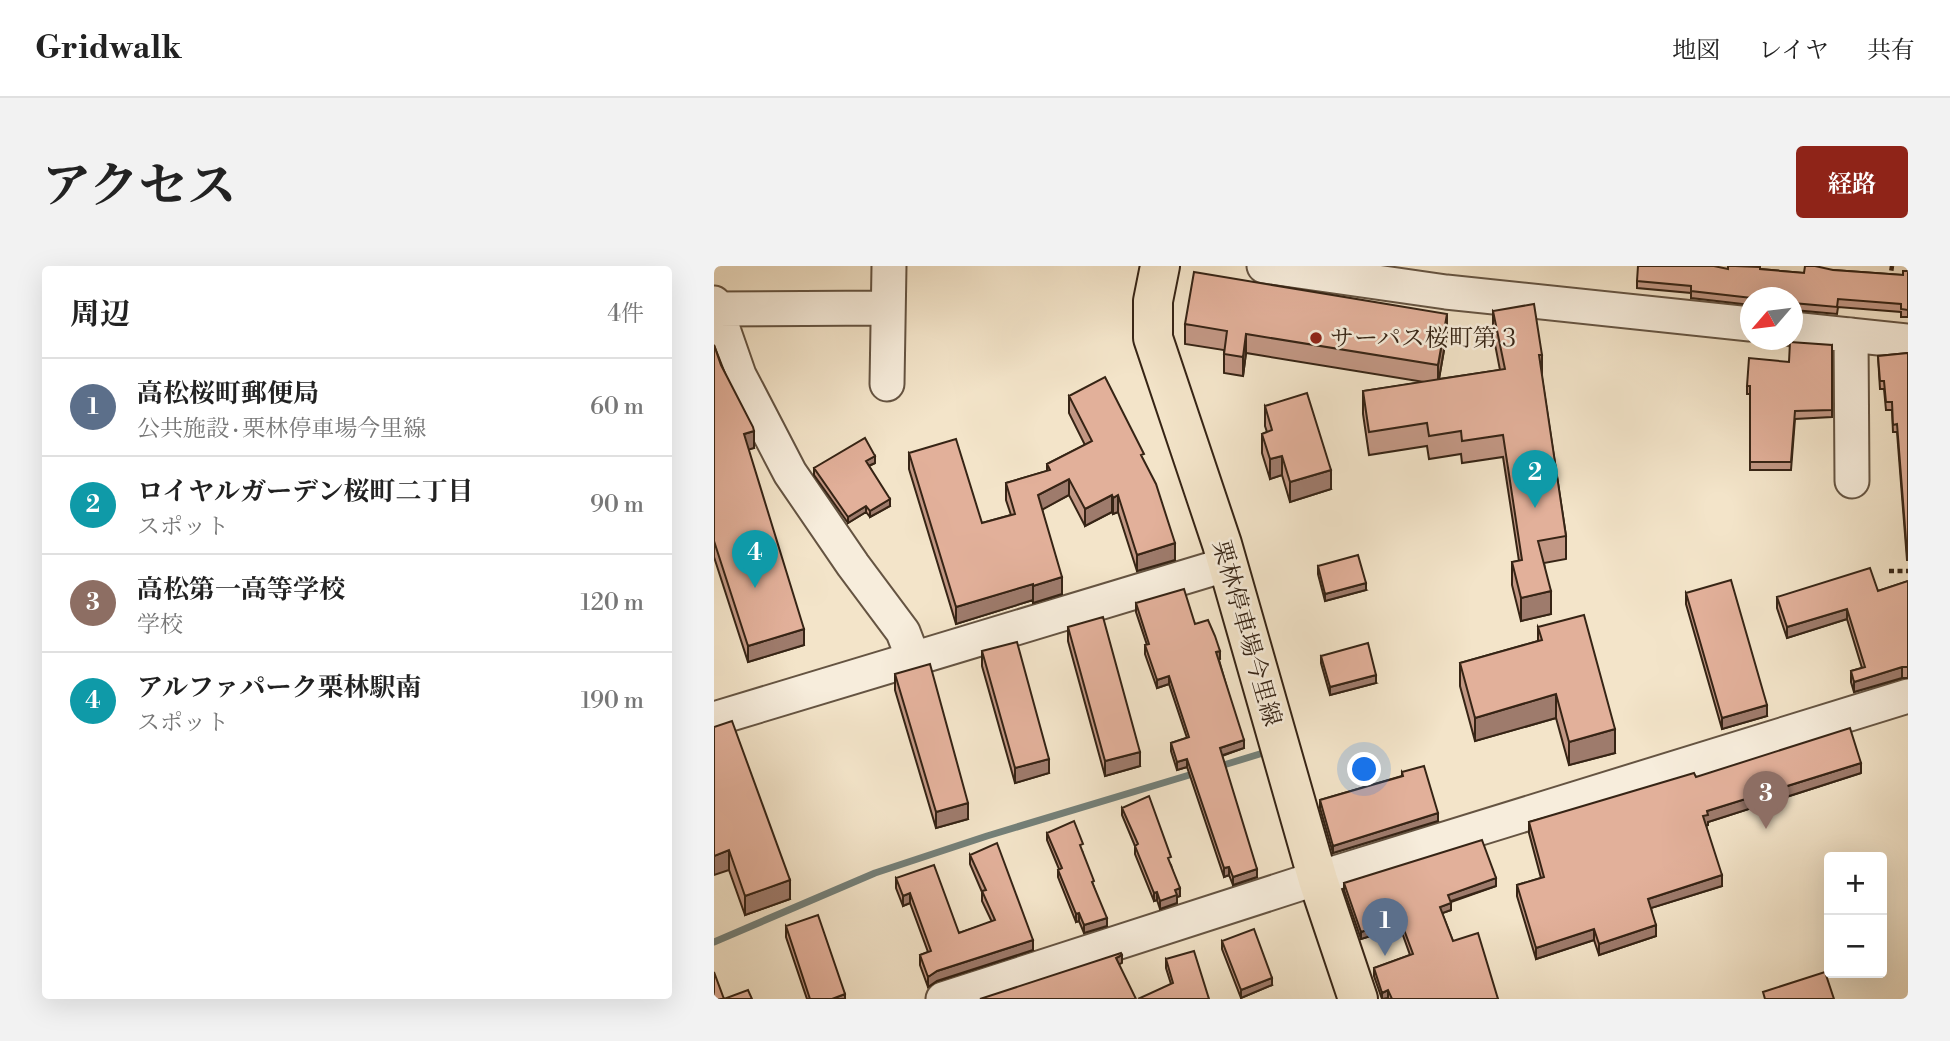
<!DOCTYPE html>
<html lang="ja">
<head>
<meta charset="utf-8">
<style>
  :root { --surface:#fff; --page:#f2f2f2; --text:#222; --muted:#767676; --line:#e0e0e0; --accent:#8f2418 }
  body { margin:0; font-family:"Libre Bodoni","Noto Serif JP",serif; background:var(--page); color:var(--text) }
  .controls { position:absolute; right:21px; bottom:21px; display:grid; overflow:hidden; border-radius:7px; box-shadow:0 7px 28px #0002 }
  .controls button { width:63px; height:63px; display:grid; place-items:center; padding:0; border:0; border-bottom:2px solid var(--line); background:var(--surface); color:var(--text); font:35px sans-serif }
  .compass { position:absolute; left:1026px; top:21px; width:63px; height:63px; border-radius:50%; background:var(--surface); box-shadow:0 7px 28px #0002; rotate:242deg }
  .you { position:absolute; left:651px; top:504px; width:24px; height:24px; margin:-18px; border:5px solid #fff; border-radius:50%; background:#1a73e8; box-shadow:0 0 0 10px #1a73e833 }
  .badge { display:grid; place-items:center; width:46px; height:46px; border-radius:50%; background:var(--accent); color:#fff; font-size:23px; font-weight:700 }
  .pin { position:absolute; translate:-50% -58px; filter:drop-shadow(0 2px 4px #0008) }
  .pin::after { content:''; position:absolute; top:37px; width:24px; height:21px; background:inherit; clip-path:polygon(0 0,100% 0,50% 100%) }
  .list { margin:0; padding:0; list-style:none }
  h2 { display:flex; justify-content:space-between; align-items:center; height:91px; margin:0; padding:0 28px; font-size:30px }
  h2 small { font-size:23px; font-weight:400; color:var(--muted) }
  .list li { display:grid; grid-template-columns:46px 1fr auto; gap:21px; align-items:center; box-sizing:border-box; height:98px; padding:0 28px; border-top:2px solid var(--line) }
  .list b { display:block; font-size:26px; white-space:nowrap }
  .list p { margin:0; font-size:23px; white-space:nowrap; color:var(--muted) }
  .list em { font-size:23px; font-style:normal; color:var(--muted) }
  .map { position:relative; flex:none; width:1194px; height:733px; overflow:hidden; border-radius:7px }
  header { display:flex; align-items:center; gap:42px; box-sizing:border-box; height:98px; padding:0 35px; background:var(--surface); border-bottom:2px solid var(--line) }
  header strong { font-size:33px }
  nav { display:flex; gap:38px; margin-inline-start:auto; font-size:24px }
  .intro { display:flex; align-items:center; justify-content:space-between; box-sizing:border-box; height:168px; padding:0 42px }
  h1 { margin:0; font-size:49px }
  .button { padding:18px 32px; border-radius:7px; background:var(--accent); color:#fff; font-size:24px; font-weight:700 }
  main { display:flex; gap:42px; padding:0 42px }
  aside { flex:1; background:var(--surface); border-radius:7px; box-shadow:0 7px 28px #0002 }
  .map>svg:first-child { display:block }
  .lines { fill:none; stroke-linecap:round; stroke-linejoin:round }
  .stream { stroke:#748079; stroke-width:7 }
  .minor-casing { stroke:#655442; stroke-width:37 }
  .major-casing { stroke:#362415; stroke-width:42 }
  .path { stroke:#362415; stroke-width:4.5; stroke-dasharray:5 3.5; stroke-linecap:butt }
  .minor { stroke:#f7eddc; stroke-width:33 }
  .major { stroke:#f3e4c9; stroke-width:38 }
  .wall { fill:#c29784; stroke:#362415; stroke-width:2 }
  .shaded-wall { fill:#9e7b6c; stroke:#362415; stroke-width:2 }
  .building { fill:#e2b09a; stroke:#362415; stroke-width:2 }
  .poi-dot { fill:#8f2418; stroke:#f7eddc; stroke-width:2.5 }
  .labels { text-anchor:middle; stroke-width:5; stroke-linejoin:round; paint-order:stroke }
  .poi-label { font-size:24px; fill:#362415; stroke:#f7eddc; text-anchor:start }
  .street-label { font-size:24px; fill:#362415; stroke:#f7eddc }
</style>
</head>
<body>
<header>
<strong>Gridwalk</strong>
<nav><a>地図</a><a>レイヤ</a><a>共有</a></nav>
</header>
<div class="intro"><h1>アクセス</h1><a class="button">経路</a></div>
<main>
<aside>
<h2>周辺<small>4件</small></h2>
<ul class="list">
<li><span class="badge" style="background:#5c6f8a">1</span><div><b>高松桜町郵便局</b><p>公共施設 · 栗林停車場今里線</p></div><em>60 m</em></li>
<li><span class="badge" style="background:#0f9aa8">2</span><div><b>ロイヤルガーデン桜町二丁目</b><p>スポット</p></div><em>90 m</em></li>
<li><span class="badge" style="background:#8d6e63">3</span><div><b>高松第一高等学校</b><p>学校</p></div><em>120 m</em></li>
<li><span class="badge" style="background:#0f9aa8">4</span><div><b>アルファパーク栗林駅南</b><p>スポット</p></div><em>190 m</em></li>
</ul>
</aside>
<div class="map">
<svg width="1194" height="733" viewBox="0 0 1194 733">
  <rect width="100%" height="100%" fill="#f3e4c9"/>
  <filter id="stains"><feTurbulence type="fractalNoise" baseFrequency=".00286" numOctaves="4"/><feColorMatrix values="0 0 0 0 .2 0 0 0 0 .09 0 0 0 0 .02 0 0 0 .5 -.17"/></filter>
  <radialGradient id="worn" r=".72"><stop offset=".6" stop-color="#630" stop-opacity="0"/><stop offset="1" stop-color="#630" stop-opacity=".3"/></radialGradient>
  <g class="lines">
    <!-- stream -->
    <path class="stream" d="M 503,501 L 549,487
      M 0,676 L 161,607 L 273,570 L 482,507"/>
    <defs>
      <path id="minor" d="M 550,0 L 732,26 L 1036,58
        M 0,37 L 25,109 L 76,207 L 139,299 L 189,366 L 199,392
        M 2,43 L 174,42
        M 1078,63 L 1194,75
        M 1137,69 L 1138,215
        M 173,118 L 175,0
        M 0,453 L 514,298
        M 229,733 L 585,618 L 1194,430"/>
      <path id="major" d="M 446,0 L 439,35 L 439,72 L 508,278 L 604,614 L 644,733"/>
    </defs>
    <!-- minor casing -->
    <use href="#minor" class="minor-casing"/>
    <!-- major casing -->
    <use href="#major" class="major-casing"/>
    <!-- path -->
    <path class="path" d="M 1176,13 L 1178,0
      M 1175,305 L 1194,305"/>
    <!-- minor -->
    <use href="#minor" class="minor"/>
    <!-- major -->
    <use href="#major" class="major"/>
  </g>
  <!-- wall -->
  <path class="wall" d="M 1014,3 L 1046,3 L 1090,7 L 1119,4 L 1189,9 L 1194,5 L 1194,51 L 1187,51 L 1187,46 L 1124,41 L 1123,48 L 1080,44 L 1079,32 L 1037,32 L 1037,39 L 977,32 L 977,27 L 923,22 L 923,15 Z
    M 779,45 L 828,89 L 828,112 L 852,270 L 852,293 L 830,297 L 837,348 L 807,355 L 798,319 L 798,296 L 805,295 L 789,191 L 748,197 L 747,188 L 715,193 L 713,180 L 655,189 L 649,148 L 649,125 L 710,116 L 532,87 L 529,110 L 510,107 L 510,84 L 471,78 L 471,58 L 733,67 L 725,113 L 786,104 L 779,68 Z
    M 0,79 L 40,182 L 34,183 L 90,379 L 34,396 L 0,291 Z
    M 1118,79 L 1118,151 L 1081,153 L 1077,204 L 1036,204 L 1036,128 L 1033,128 L 1033,120 L 1075,96 Z
    M 1194,87 L 1194,294 L 1193,294 L 1183,166 L 1179,166 L 1178,144 L 1172,144 L 1170,123 L 1166,123 L 1164,90 Z
    M 355,130 L 430,196 L 461,294 L 423,305 L 404,246 L 399,248 L 398,246 L 371,260 L 355,229 L 328,243 L 348,328 L 319,337 L 319,334 L 242,358 L 195,203 L 195,187 L 268,257 L 297,249 L 292,234 L 292,217 L 333,205 L 333,198 L 371,179 L 355,147 Z
    M 551,140 L 617,223 L 576,236 L 568,209 L 556,213 L 548,187 L 548,168 L 553,166 L 551,160 Z
    M 161,197 L 155,200 L 176,240 L 156,251 L 152,246 L 134,257 L 100,209 L 100,202 Z
    M 604,300 L 652,324 L 611,335 L 604,308 Z
    M 1194,315 L 1194,412 L 1188,412 L 1140,426 L 1137,416 L 1137,405 L 1148,402 L 1133,353 L 1073,372 L 1063,342 L 1063,331 L 1164,325 Z
    M 972,327 L 1053,450 L 1008,463 L 972,338 Z
    M 422,337 L 481,358 L 506,393 L 505,394 L 530,482 L 508,490 L 543,611 L 519,619 L 515,609 L 510,611 L 473,501 L 463,504 L 457,485 L 457,477 L 473,472 L 455,418 L 443,422 L 431,388 L 431,379 L 433,379 L 422,346 Z
    M 354,361 L 426,500 L 391,510 L 354,375 Z
    M 824,361 L 901,487 L 855,499 L 842,452 L 761,475 L 746,420 L 746,397 L 824,375 Z
    M 268,385 L 335,507 L 301,517 L 268,400 Z
    M 607,390 L 662,417 L 616,429 L 607,397 Z
    M 181,408 L 254,553 L 222,562 L 181,424 Z
    M 0,461 L 76,633 L 31,649 L 15,604 Z
    M 688,506 L 724,555 L 619,587 L 606,542 L 606,534 L 688,510 Z
    M 1147,507 L 994,556 L 994,559 L 992,560 L 1008,620 L 937,642 L 942,670 L 885,689 L 880,674 L 822,693 L 803,630 L 803,619 L 827,612 L 815,567 L 815,556 L 982,511 Z
    M 408,542 L 457,599 L 466,630 L 463,631 L 463,637 L 446,643 L 443,634 L 440,635 L 421,588 L 421,580 L 408,549 Z
    M 333,567 L 369,586 L 368,586 L 393,660 L 370,667 L 365,655 L 362,656 L 344,611 L 344,604 L 345,603 L 333,574 Z
    M 256,589 L 319,684 L 223,715 L 214,721 L 206,699 L 206,689 L 214,686 L 196,637 L 189,640 L 182,622 L 182,612 L 245,667 L 278,656 L 268,635 L 268,626 L 256,598 Z
    M 630,617 L 782,620 L 737,636 L 737,644 L 728,647 L 739,675 L 784,733 L 675,733 L 674,732 L 668,733 L 660,710 L 660,702 L 696,689 L 686,661 L 647,673 L 630,624 Z
    M 72,660 L 131,733 L 93,733 L 72,671 Z
    M 508,675 L 558,719 L 527,732 L 508,683 Z
    M 452,693 L 495,733 L 457,718 L 452,702 Z"/>
  <!-- shaded-wall -->
  <path class="shaded-wall" d="M 733,48 L 733,67 L 724,118 L 724,99 Z
    M 532,68 L 532,87 L 529,110 L 529,91 Z
    M 40,165 L 40,182 L 30,185 L 30,168 Z
    M 161,190 L 161,197 L 152,201 L 152,195 Z
    M 568,190 L 568,209 L 556,213 L 556,193 Z
    M 617,204 L 617,223 L 576,236 L 576,216 Z
    M 355,213 L 355,229 L 324,246 L 324,229 Z
    M 398,229 L 398,246 L 371,260 L 371,243 Z
    M 404,229 L 404,246 L 399,248 L 399,232 Z
    M 176,233 L 176,240 L 156,251 L 156,245 Z
    M 152,240 L 152,246 L 134,257 L 134,251 Z
    M 461,277 L 461,294 L 423,305 L 423,289 Z
    M 348,311 L 348,328 L 319,337 L 319,320 Z
    M 652,317 L 652,324 L 611,335 L 611,328 Z
    M 319,318 L 319,334 L 242,358 L 242,341 Z
    M 837,325 L 837,348 L 807,355 L 807,332 Z
    M 1133,343 L 1133,353 L 1073,372 L 1073,361 Z
    M 90,363 L 90,379 L 34,396 L 34,380 Z
    M 506,385 L 506,393 L 502,395 L 502,386 Z
    M 1188,401 L 1188,412 L 1140,426 L 1140,416 Z
    M 662,409 L 662,417 L 616,429 L 616,421 Z
    M 455,410 L 455,418 L 443,422 L 443,414 Z
    M 842,428 L 842,452 L 761,475 L 761,452 Z
    M 1053,439 L 1053,450 L 1008,463 L 1008,452 Z
    M 901,463 L 901,487 L 855,499 L 855,476 Z
    M 530,474 L 530,482 L 506,490 L 506,482 Z
    M 426,486 L 426,500 L 391,510 L 391,495 Z
    M 335,493 L 335,507 L 301,517 L 301,502 Z
    M 473,493 L 473,501 L 463,504 L 463,496 Z
    M 1147,497 L 1147,507 L 994,556 L 994,559 L 989,561 L 989,550 L 993,545 Z
    M 254,537 L 254,553 L 222,562 L 222,546 Z
    M 724,547 L 724,555 L 619,587 L 619,580 Z
    M 15,584 L 15,604 L 0,609 L 0,590 Z
    M 515,601 L 515,609 L 510,611 L 510,602 Z
    M 543,603 L 543,611 L 519,619 L 519,611 Z
    M 1008,609 L 1008,620 L 934,643 L 934,633 Z
    M 782,612 L 782,620 L 734,636 L 734,629 Z
    M 76,614 L 76,633 L 31,649 L 31,630 Z
    M 466,622 L 466,630 L 463,631 L 463,637 L 446,643 L 446,635 L 461,624 Z
    M 443,626 L 443,634 L 440,635 L 440,627 Z
    M 196,627 L 196,637 L 189,640 L 189,630 Z
    M 737,637 L 737,644 L 726,648 L 726,641 Z
    M 365,647 L 365,655 L 362,656 L 362,648 Z
    M 393,652 L 393,660 L 370,667 L 370,659 Z
    M 686,653 L 686,661 L 647,673 L 647,666 Z
    M 942,659 L 942,670 L 885,689 L 885,678 Z
    M 880,663 L 880,674 L 822,693 L 822,682 Z
    M 319,674 L 319,684 L 223,715 L 214,721 L 214,711 L 223,705 Z
    M 408,689 L 408,697 L 402,700 L 402,692 Z
    M 558,712 L 558,719 L 527,732 L 527,724 Z
    M 674,724 L 674,732 L 668,733 L 668,727 Z
    M 131,728 L 131,733 L 118,733 Z"/>
  <!-- building -->
  <path class="building" d="M 924,0 L 1000,0 L 1014,3 L 1014,0 L 1021,0 L 1046,1 L 1046,3 L 1090,7 L 1091,0 L 1101,0 L 1119,4 L 1189,9 L 1189,5 L 1194,5 L 1194,44 L 1187,43 L 1187,38 L 1124,33 L 1123,41 L 1079,37 L 1079,32 L 1038,32 L 977,25 L 977,20 L 923,15 Z
    M 480,6 L 733,48 L 724,99 L 532,68 L 529,91 L 510,88 L 513,65 L 471,58 Z
    M 820,38 L 828,89 L 825,89 L 852,270 L 824,275 L 837,325 L 807,332 L 798,296 L 808,294 L 789,169 L 748,175 L 747,165 L 715,170 L 713,157 L 655,166 L 649,125 L 791,103 L 779,45 Z
    M 1076,76 L 1118,79 L 1118,144 L 1081,145 L 1077,196 L 1036,196 L 1036,120 L 1033,120 L 1035,92 L 1075,96 Z
    M 0,79 L 7,99 L 39,161 L 40,165 L 30,168 L 90,363 L 34,380 L 0,275 Z
    M 1194,87 L 1194,287 L 1193,287 L 1183,158 L 1179,159 L 1178,136 L 1172,136 L 1170,115 L 1166,115 L 1164,90 Z
    M 391,111 L 430,188 L 427,189 L 442,218 L 461,277 L 423,289 L 404,229 L 399,232 L 398,229 L 371,243 L 355,213 L 324,229 L 348,311 L 319,320 L 319,318 L 242,341 L 195,187 L 242,173 L 268,257 L 301,248 L 292,217 L 336,204 L 333,198 L 378,175 L 355,130 Z
    M 593,127 L 617,204 L 576,216 L 568,190 L 556,193 L 548,168 L 558,164 L 551,140 Z
    M 151,172 L 161,190 L 152,195 L 176,233 L 156,245 L 152,240 L 134,251 L 100,202 Z
    M 644,289 L 652,317 L 611,328 L 604,300 Z
    M 1156,302 L 1164,325 L 1194,315 L 1194,401 L 1188,401 L 1140,416 L 1137,405 L 1151,401 L 1133,343 L 1073,361 L 1063,331 Z
    M 1017,314 L 1053,439 L 1008,452 L 972,327 Z
    M 470,323 L 481,358 L 494,354 L 501,370 L 506,385 L 502,386 L 530,474 L 506,482 L 543,603 L 519,611 L 515,601 L 510,602 L 473,493 L 463,496 L 457,477 L 475,471 L 455,410 L 443,414 L 431,379 L 435,378 L 422,337 Z
    M 870,349 L 901,463 L 855,476 L 842,428 L 761,452 L 746,397 L 828,374 L 824,361 Z
    M 389,351 L 426,486 L 391,495 L 354,361 Z
    M 303,376 L 335,493 L 301,502 L 268,385 Z
    M 654,377 L 662,409 L 616,421 L 607,390 Z
    M 216,398 L 254,537 L 222,546 L 181,408 Z
    M 18,455 L 76,614 L 31,630 L 15,584 L 0,590 L 0,461 Z
    M 1136,462 L 1147,497 L 993,545 L 994,549 L 989,550 L 1008,609 L 934,633 L 942,659 L 885,678 L 880,663 L 822,682 L 803,619 L 830,611 L 815,556 L 980,507 L 982,511 Z
    M 710,500 L 724,547 L 619,580 L 606,534 L 689,510 L 688,506 Z
    M 435,530 L 457,591 L 454,592 L 466,622 L 461,624 L 463,629 L 446,635 L 443,626 L 440,627 L 421,580 L 424,578 L 408,542 Z
    M 360,555 L 369,578 L 366,579 L 380,615 L 378,616 L 393,652 L 370,659 L 365,647 L 362,648 L 344,604 L 348,602 L 333,567 Z
    M 768,574 L 782,612 L 734,629 L 737,637 L 726,641 L 739,675 L 764,667 L 784,733 L 678,733 L 674,724 L 668,727 L 660,702 L 699,688 L 686,653 L 647,666 L 630,617 Z
    M 283,577 L 319,674 L 223,705 L 214,711 L 206,689 L 217,685 L 196,627 L 189,630 L 182,612 L 220,599 L 245,667 L 281,654 L 268,625 L 272,624 L 256,589 Z
    M 104,649 L 131,728 L 118,733 L 96,733 L 72,660 Z
    M 540,663 L 558,712 L 527,724 L 508,675 Z
    M 480,685 L 495,733 L 424,733 L 459,717 L 452,693 Z
    M 407,687 L 408,689 L 402,692 L 422,733 L 266,733 Z
    M 0,706 L 10,733 L 34,724 L 38,733 L 0,733 Z
    M 1111,706 L 1120,733 L 1051,733 L 1049,726 Z"/>
  <!-- markers -->
  <circle class="poi-dot" cx="602" cy="72" r="7"/>
  <g class="labels">
    <!-- poi labels -->
    <g class="poi-label">
      <text x="616" y="80">サーパス桜町第３</text>
    </g>
    <!-- street labels -->
    <g class="street-label">
      <text transform="translate(533 367) rotate(74)" y="8">栗林停車場今里線</text>
    </g>
  </g>
  <rect width="100%" height="100%" filter="url(#stains)"/>
  <rect width="100%" height="100%" fill="url(#worn)"/>
</svg>
<div class="controls">
<button>+</button>
<button>−</button>
</div>
<svg class="compass" viewBox="-18 -18 36 36"><path d="M0-13l5 13h-10z" fill="#e53935"/><path d="M0 13l5-13h-10z" fill="#767676"/></svg>
<div class="you"></div>
<div class="pin badge" style="left:671px;top:690px;background:#5c6f8a">1</div>
<div class="pin badge" style="left:821px;top:242px;background:#0f9aa8">2</div>
<div class="pin badge" style="left:1052px;top:563px;background:#8d6e63">3</div>
<div class="pin badge" style="left:41px;top:322px;background:#0f9aa8">4</div>
</div>
</main>
</body>
</html>
